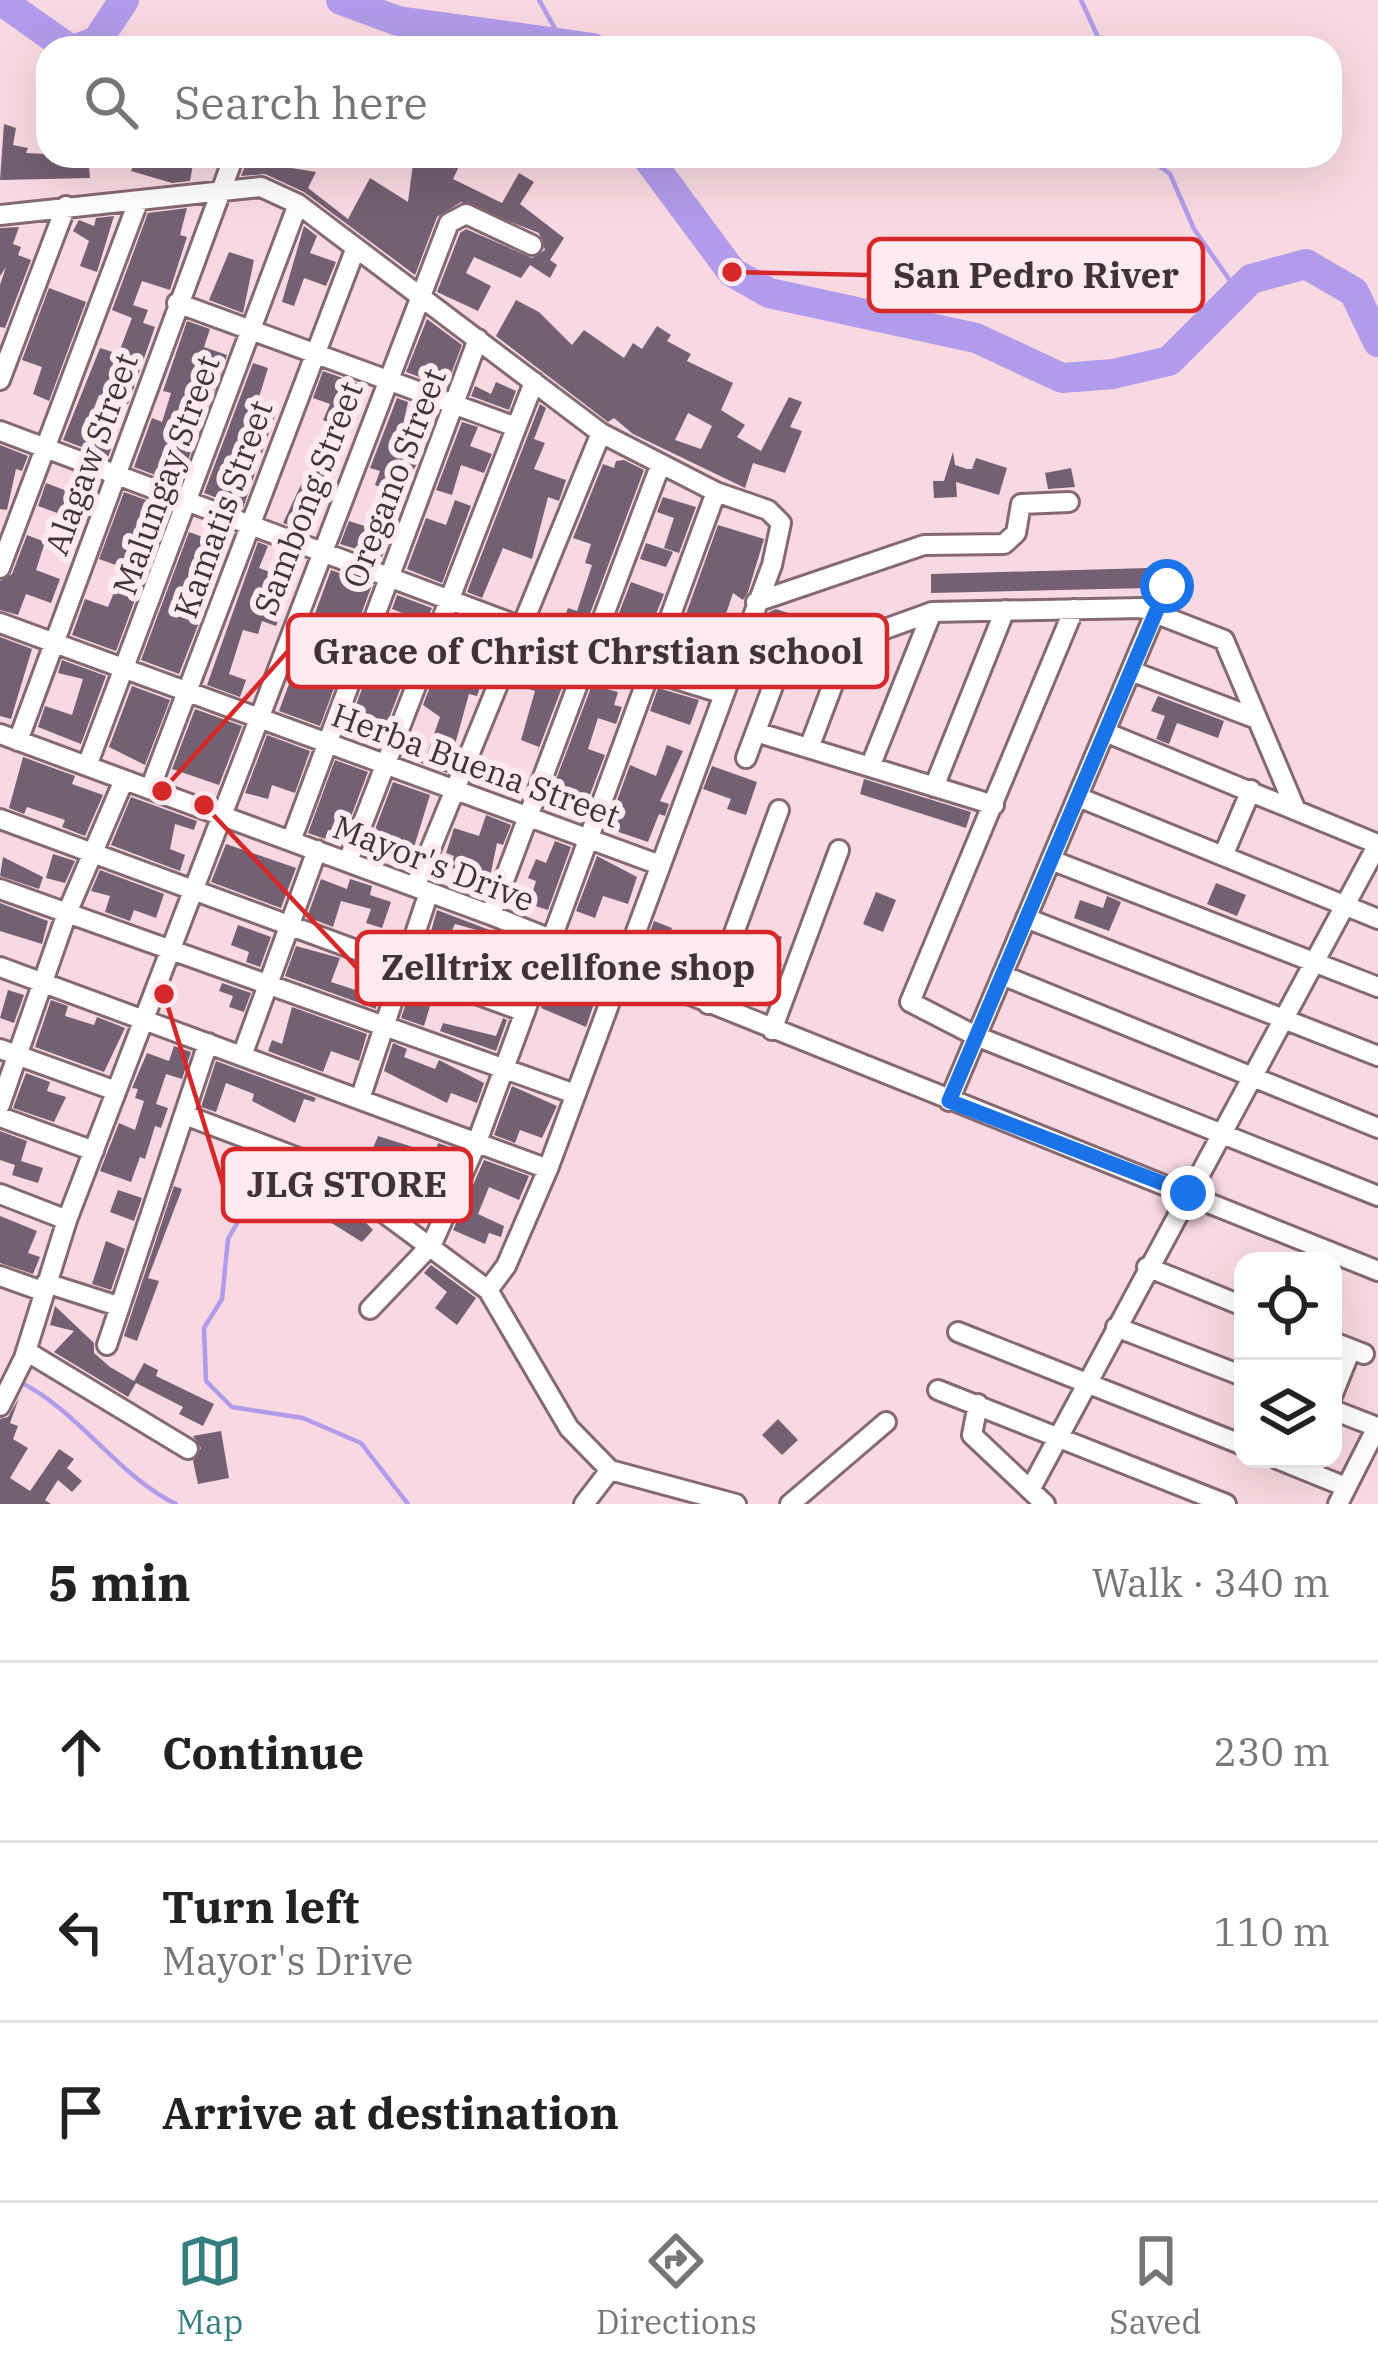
<!DOCTYPE html>
<html lang="en">
<head>
<meta charset="utf-8">
<style>
  :root { --surface:#fff; --page:#f6f6f6; --text:#222; --muted:#767676; --line:#e0e0e0; --accent:#357e7f }
  body { margin:0; font-family:"IBM Plex Serif",serif; background:var(--page); color:var(--text) }
  .controls { position:absolute; right:36px; bottom:36px; display:grid; overflow:hidden; border-radius:24px; box-shadow:0 12px 48px #0002 }
  .controls button { width:108px; height:108px; display:grid; place-items:center; padding:0; border:0; border-bottom:3px solid var(--line); background:var(--surface); color:var(--text); font:60px sans-serif }
  .stop { position:absolute; width:36px; height:36px; margin:-27px; border:9px solid #1a73e8; border-radius:50%; background:#fff }
  .stop.end { background:#1a73e8; border-color:#fff; box-shadow:0 3px 12px #0008 }
  .list { margin:0; padding:0; list-style:none }
  h2 { display:flex; justify-content:space-between; align-items:center; height:156px; margin:0; padding:0 48px; font-size:51px }
  h2 small { font-size:39px; font-weight:400; color:var(--muted) }
  .list li { display:grid; grid-template-columns:78px 1fr auto; gap:36px; align-items:center; box-sizing:border-box; height:180px; padding:0 48px; border-top:3px solid var(--line) }
  .list b { display:block; font-size:45px; white-space:nowrap }
  .list p { margin:0; font-size:39px; white-space:nowrap; color:var(--muted) }
  .list em { font-size:39px; font-style:normal; color:var(--muted) }
  .icon { flex:none; width:66px; height:66px; fill:none; stroke:currentColor; stroke-width:2; stroke-linecap:round; stroke-linejoin:round }
  .map { position:relative; flex:none; width:1378px; height:1504px; overflow:hidden }
  .search { position:absolute; background:var(--surface); box-shadow:0 12px 48px #0002; left:36px; right:36px; top:36px; height:132px; display:flex; align-items:center; gap:30px; box-sizing:border-box; padding:0 42px; border-radius:36px; color:var(--muted); font-size:45px }
  .sheet { height:696px; background:var(--surface) }
  nav { display:flex; justify-content:space-around; align-items:center; box-sizing:border-box; height:168px; border-top:3px solid var(--line); background:var(--surface); font-size:33px; color:var(--muted) }
  nav a { display:grid; justify-items:center; gap:6px }
  nav .on { color:var(--accent) }
  .map>svg:first-child { display:block }
  .lines { fill:none; stroke-linecap:round; stroke-linejoin:round }
  .stream { stroke:#b09cea; stroke-width:4.5 }
  .river { stroke:#b09cea; stroke-width:30 }
  .building { fill:#736072; fill-rule:evenodd }
  .minor-casing { stroke:#856971; stroke-width:24 }
  .minor { stroke:#fff; stroke-width:18 }
  .route { stroke:#1a73e8; stroke-width:15 }
  .labels { text-anchor:middle; stroke-width:12; stroke-linejoin:round; paint-order:stroke }
  .street-label { font-size:33px; fill:#403337; stroke:#feeaef }
  .leader { fill:none; stroke:#d62828; stroke-width:4.5 }
  .callout-dot { fill:#d62828; stroke:#feeaef; stroke-width:4.5 }
  .callout { fill:#feeaef; stroke:#d62828; stroke-width:4.5 }
  .callout-label { font-size:36px; text-anchor:middle; font-weight:bold; fill:#403337 }
</style>
</head>
<body>
<div class="map">
<svg width="1378" height="1504" viewBox="0 0 1378 1504">
  <rect width="100%" height="100%" fill="#f9d9e1"/>
  <g class="lines">
    <!-- stream -->
    <path class="stream" d="M 539,0 L 562,41
      M 1081,0 L 1103,48
      M 1146,156 L 1170,174 L 1194,229 L 1238,292
      M 273,1160 L 228,1239 L 222,1299 L 204,1328 L 206,1381 L 232,1407 L 303,1418 L 361,1443 L 408,1504
      M 16,1380 C 78,1409 116,1475 176,1504"/>
    <!-- river -->
    <path class="river" d="M 0,0 L 68,48
      M 341,0 L 398,21 L 593,48
      M 78,48 L 97,41 L 124,0
      M 646,156 L 732,272 L 769,293 L 976,338 L 1062,378 L 1113,374 L 1169,361 L 1251,279 L 1306,264 L 1354,292 L 1378,342"/>
  </g>
  <!-- building -->
  <path class="building" d="M 4,124 L 16,128 L 13,145 L 28,148 L 26,153 L 88,156 L 90,178 L 0,180 Z
    M 137,156 L 219,156 L 215,167 L 194,159 L 190,181 L 172,183 L 131,171 Z
    M 414,156 L 464,156 L 453,179 L 502,203 L 519,173 L 534,182 L 520,204 L 564,238 L 550,260 L 557,265 L 550,278 L 530,265 L 521,278 L 474,257 L 466,273 L 491,286 L 478,311 L 437,292 L 460,233 L 466,229 L 532,258 L 545,250 L 539,233 L 461,202 L 437,217 L 415,275 L 304,192 L 265,174 L 241,176 L 247,161 L 316,172 L 308,188 L 348,219 L 370,178 L 408,202 Z
    M 187,208 L 180,235 L 187,237 L 170,290 L 142,281 L 133,305 L 148,310 L 143,323 L 155,327 L 128,404 L 99,395 L 87,426 L 116,436 L 108,457 L 63,440 L 100,348 L 119,354 L 121,347 L 132,318 L 112,310 L 148,213 Z
    M 114,216 L 97,272 L 80,266 L 89,241 L 73,231 L 79,220 L 94,226 L 96,218 Z
    M 304,226 L 317,236 L 310,253 L 336,262 L 326,286 L 304,278 L 294,306 L 282,302 Z
    M 19,227 L 13,244 L 21,247 L 18,255 L 31,260 L 5,328 L 0,327 L 0,285 L 6,267 L 0,276 L 0,228 Z
    M 229,252 L 254,260 L 243,313 L 209,300 Z
    M 49,288 L 86,302 L 49,401 L 33,394 L 42,367 L 22,360 Z
    M 516,300 L 539,312 L 572,345 L 584,330 L 624,358 L 633,343 L 642,349 L 657,326 L 671,335 L 667,341 L 691,354 L 687,361 L 733,383 L 721,410 L 745,425 L 737,437 L 761,451 L 789,397 L 802,402 L 790,427 L 802,431 L 785,473 L 753,463 L 745,488 L 633,434 L 614,418 L 608,422 L 496,336 ZM 688,413 L 712,426 L 701,449 L 675,440 Z
    M 427,319 L 462,345 L 446,387 L 406,372 Z
    M 187,321 L 210,329 L 204,347 L 227,355 L 179,484 L 134,467 L 152,418 L 162,422 L 171,393 L 163,391 Z
    M 253,363 L 268,368 L 256,407 L 275,415 L 243,508 L 204,493 Z
    M 323,371 L 365,386 L 334,454 L 341,456 L 332,482 L 326,480 L 311,533 L 283,523 L 330,423 L 323,420 L 330,404 L 313,398 Z
    M 496,382 L 516,391 L 509,410 L 471,396 L 475,386 L 491,394 Z
    M 397,398 L 408,402 L 397,452 L 419,460 L 399,495 L 375,485 L 380,471 L 370,468 Z
    M 540,404 L 546,408 L 534,439 L 545,443 L 534,469 L 566,480 L 559,501 L 548,497 L 532,559 L 503,548 L 482,598 L 467,592 Z
    M 462,422 L 478,427 L 470,446 L 492,454 L 484,473 L 461,465 L 452,495 L 436,490 Z
    M 0,445 L 28,456 L 22,471 L 16,469 L 7,510 L 0,509 Z
    M 953,452 L 955,465 L 967,469 L 972,469 L 976,458 L 1007,468 L 999,495 L 956,482 L 957,497 L 934,498 L 933,481 L 944,481 Z
    M 624,460 L 644,470 L 582,635 L 561,628 L 568,608 L 577,611 L 592,565 L 585,563 L 591,544 L 573,538 L 603,464 L 614,468 L 616,461 Z
    M 1071,468 L 1075,487 L 1048,489 L 1045,473 Z
    M 73,473 L 99,483 L 74,550 L 52,538 L 60,514 L 38,506 L 46,483 L 67,491 Z
    M 124,492 L 149,501 L 142,519 L 162,527 L 116,651 L 72,635 L 85,599 L 108,607 L 124,568 L 99,559 Z
    M 663,497 L 696,507 L 679,553 L 664,548 L 674,518 L 657,512 Z
    M 455,500 L 471,506 L 442,583 L 407,569 L 426,518 L 446,525 Z
    M 385,504 L 400,509 L 382,557 L 340,544 L 349,521 L 377,530 Z
    M 718,525 L 764,539 L 748,592 L 743,600 L 733,593 L 721,629 L 732,633 L 715,677 L 690,669 L 706,622 L 686,614 Z
    M 189,532 L 228,546 L 217,574 L 196,566 L 186,595 L 207,602 L 179,674 L 141,660 Z
    M 27,535 L 45,542 L 36,570 L 60,579 L 51,603 L 26,594 L 18,615 L 0,610 L 0,581 L 12,574 Z
    M 258,542 L 268,546 L 259,568 L 283,577 L 275,596 L 286,600 L 276,626 L 262,621 L 258,634 L 243,630 L 229,674 L 246,680 L 240,697 L 207,685 Z
    M 646,543 L 673,552 L 666,567 L 640,559 Z
    M 1148,568 L 1148,588 L 931,593 L 931,574 Z
    M 331,570 L 372,585 L 320,726 L 279,711 Z
    M 631,582 L 664,594 L 640,654 L 607,644 Z
    M 397,595 L 432,608 L 417,646 L 408,643 L 398,670 L 406,674 L 378,747 L 345,735 L 378,645 L 393,647 L 405,614 L 392,609 Z
    M 776,609 L 788,613 L 794,627 L 758,642 L 769,612 Z
    M 473,623 L 504,635 L 499,645 L 495,644 L 477,696 L 469,694 L 447,773 L 403,756 L 405,750 L 426,757 L 440,717 L 423,705 L 451,632 L 468,638 Z
    M 0,637 L 32,649 L 11,719 L 0,716 Z
    M 529,644 L 572,661 L 536,756 L 539,747 L 521,740 L 535,691 L 513,684 Z
    M 62,660 L 106,676 L 81,744 L 38,727 L 45,706 L 72,715 L 83,679 L 58,673 Z
    M 592,685 L 618,692 L 614,705 L 622,707 L 616,724 L 598,718 L 588,749 L 605,755 L 580,821 L 572,818 L 579,798 L 552,790 Z
    M 132,686 L 170,700 L 145,765 L 109,747 Z
    M 658,688 L 699,700 L 690,725 L 650,711 Z
    M 1158,696 L 1224,721 L 1218,738 L 1177,723 L 1169,744 L 1156,739 L 1165,716 L 1151,711 Z
    M 195,709 L 242,726 L 219,785 L 172,769 Z
    M 267,735 L 310,751 L 295,793 L 272,785 L 268,799 L 245,793 Z
    M 667,745 L 683,751 L 660,801 L 669,804 L 665,816 L 659,814 L 648,842 L 607,828 L 630,765 L 656,776 Z
    M 23,757 L 75,776 L 72,784 L 103,795 L 85,836 L 62,827 L 65,820 L 27,807 L 24,814 L 9,808 Z
    M 335,760 L 368,772 L 344,835 L 328,830 L 325,839 L 308,833 Z
    M 712,766 L 757,782 L 746,815 L 727,809 L 731,799 L 703,789 Z
    M 476,774 L 503,784 L 507,774 L 527,781 L 520,799 L 473,782 Z
    M 864,779 L 971,812 L 966,828 L 860,794 Z
    M 393,782 L 430,795 L 407,870 L 368,848 Z
    M 131,797 L 197,821 L 194,830 L 175,824 L 170,849 L 185,855 L 180,871 L 111,845 Z
    M 486,815 L 511,825 L 503,845 L 497,843 L 489,882 L 450,867 L 454,856 L 446,853 L 454,828 L 479,836 Z
    M 555,841 L 571,847 L 548,910 L 529,904 L 536,881 L 528,878 L 536,859 L 546,863 Z
    M 226,844 L 296,868 L 281,908 L 211,882 Z
    M 53,854 L 75,861 L 65,883 L 46,878 Z
    M 597,856 L 637,877 L 628,904 L 603,896 L 595,918 L 576,911 Z
    M 3,857 L 43,877 L 39,889 L 0,876 Z
    M 100,870 L 164,894 L 156,918 L 134,910 L 130,921 L 105,912 L 110,896 L 91,891 Z
    M 321,879 L 347,889 L 350,879 L 372,886 L 370,895 L 391,902 L 382,928 L 366,923 L 371,909 L 341,901 L 333,927 L 307,917 Z
    M 1216,883 L 1246,895 L 1237,916 L 1207,904 Z
    M 876,892 L 896,900 L 883,932 L 863,924 Z
    M 1107,896 L 1121,902 L 1109,931 L 1074,918 L 1080,900 L 1103,908 Z
    M 0,903 L 48,921 L 42,944 L 0,931 Z
    M 437,910 L 534,947 L 523,964 L 517,995 L 466,976 L 467,971 L 477,974 L 491,934 L 455,924 L 437,965 L 423,960 Z
    M 654,921 L 672,928 L 662,956 L 676,962 L 671,973 L 640,960 Z
    M 238,925 L 271,937 L 260,967 L 246,962 L 249,952 L 231,945 Z
    M 769,932 L 782,937 L 773,961 L 782,964 L 774,987 L 747,978 L 740,999 L 726,994 L 734,973 L 746,977 L 761,934 Z
    M 296,946 L 340,958 L 331,982 L 377,997 L 376,1009 L 285,976 Z
    M 574,963 L 604,975 L 586,1027 L 541,1008 L 551,979 L 566,985 Z
    M 222,983 L 251,993 L 244,1012 L 229,1007 L 233,996 L 219,991 Z
    M 412,985 L 434,993 L 424,1026 L 401,1018 Z
    M 8,990 L 24,995 L 14,1023 L 0,1018 Z
    M 51,1000 L 68,1006 L 65,1016 L 94,1025 L 97,1017 L 125,1028 L 104,1072 L 35,1047 Z
    M 292,1007 L 367,1034 L 359,1061 L 331,1051 L 323,1072 L 268,1051 L 272,1040 L 282,1044 Z
    M 503,1018 L 507,1020 L 496,1051 L 440,1031 L 443,1023 L 496,1036 Z
    M 393,1043 L 407,1049 L 404,1057 L 435,1069 L 439,1060 L 484,1083 L 477,1103 L 451,1093 L 447,1103 L 384,1071 Z
    M 174,1046 L 191,1052 L 182,1079 L 166,1074 L 156,1104 L 168,1108 L 161,1128 L 155,1126 L 145,1159 L 140,1157 L 131,1182 L 100,1171 L 119,1123 L 135,1130 L 144,1101 L 135,1098 L 138,1089 L 132,1088 L 147,1053 L 169,1061 Z
    M 216,1061 L 316,1098 L 314,1102 L 304,1099 L 295,1123 L 252,1101 L 254,1094 L 226,1083 L 216,1112 L 201,1107 Z
    M 26,1073 L 50,1082 L 47,1091 L 66,1097 L 54,1122 L 13,1108 Z
    M 512,1086 L 557,1106 L 542,1138 L 520,1130 L 515,1143 L 494,1135 Z
    M 0,1131 L 27,1141 L 21,1161 L 43,1168 L 38,1183 L 12,1175 L 15,1165 L 0,1160 Z
    M 378,1136 L 435,1154 L 438,1143 L 459,1150 L 439,1194 L 413,1186 L 408,1193 L 392,1182 L 403,1167 L 371,1153 Z
    M 484,1160 L 529,1176 L 519,1200 L 489,1187 L 478,1214 L 504,1226 L 501,1237 L 489,1233 L 485,1244 L 453,1230 Z
    M 174,1186 L 182,1189 L 148,1278 L 159,1281 L 137,1341 L 124,1336 Z
    M 118,1190 L 142,1198 L 134,1221 L 110,1212 Z
    M 342,1198 L 373,1230 L 362,1242 L 325,1219 Z
    M 0,1216 L 37,1231 L 28,1253 L 40,1257 L 33,1274 L 0,1263 Z
    M 106,1241 L 125,1249 L 111,1290 L 92,1284 Z
    M 431,1265 L 476,1298 L 457,1325 L 435,1308 L 447,1292 L 424,1273 Z
    M 55,1306 L 94,1343 L 94,1353 L 110,1367 L 134,1381 L 144,1363 L 158,1370 L 156,1376 L 214,1404 L 203,1426 L 179,1414 L 183,1407 L 136,1383 L 128,1397 L 54,1352 L 74,1331 L 50,1325 Z
    M 19,1398 L 10,1423 L 18,1426 L 13,1439 L 28,1448 L 10,1478 L 30,1491 L 59,1449 L 74,1459 L 67,1468 L 82,1481 L 72,1492 L 58,1480 L 45,1500 L 51,1504 L 0,1504 L 0,1419 L 8,1417 Z
    M 778,1419 L 798,1440 L 782,1455 L 762,1435 Z
    M 221,1431 L 229,1478 L 198,1484 L 193,1461 L 201,1448 L 193,1436 Z"/>
  <g class="lines">
    <defs>
      <path id="minor" d="M 0,215 L 261,187 L 298,204 L 601,433 L 716,492 L 768,510 L 781,523 L 772,565 L 548,1169 L 506,1266 L 488,1290
        M 177,303 L 516,427
        M 0,380 L 66,206
        M 0,431 L 588,652 L 724,694
        M 0,568 L 138,202
        M 756,602 L 924,545 L 1004,544 L 1016,533 L 1021,504 L 1069,502
        M 1074,609 L 910,1002 L 976,1036 L 1378,1196
        M 0,623 L 660,865
        M 1131,671 L 1257,719
        M 756,732 L 994,805
        M 1105,732 L 1375,843
        M 0,734 L 491,915 L 1378,1271
        M 18,741 L 234,156
        M 809,748 L 849,642
        M 746,758 L 780,667 L 932,612 L 1142,608 L 1224,640 L 1295,808
        M 87,766 L 298,204
        M 870,767 L 932,612
        M 934,787 L 1005,610
        M 150,789 L 355,250
        M 1078,797 L 1378,919
        M 0,819 L 525,1012
        M 291,841 L 478,339
        M 1223,856 L 1251,790
        M 1051,860 L 1378,987
        M 348,861 L 534,382
        M 415,887 L 601,433
        M 0,889 L 575,1094
        M 491,915 L 660,466
        M 1026,918 L 1378,1056
        M 0,967 L 548,1169
        M 1002,975 L 1378,1128
        M 708,1004 L 779,810
        M 772,1030 L 839,850
        M 0,1049 L 116,1091
        M 242,1056 L 317,850
        M 360,1099 L 429,892
        M 949,1101 L 1167,585
        M 0,1105 L 67,913 L 124,780
        M 185,1115 L 322,1167 L 488,1290 L 569,1428 L 610,1470 L 736,1504
        M 0,1117 L 94,1151
        M 0,1194 L 67,1220
        M 1147,1267 L 1243,1306
        M 0,1276 L 42,1291
        M 46,1283 L 118,1306
        M 370,1309 L 432,1244 L 477,1142 L 716,492
        M 1116,1327 L 1243,1376
        M 958,1332 L 1243,1445
        M 1333,1342 L 1364,1354
        M 107,1345 L 208,1043
        M 26,1351 L 188,1449
        M 938,1390 L 1226,1504
        M 1333,1394 L 1351,1349
        M 978,1404 L 972,1435 L 1045,1504
        M 0,1406 L 24,1358 L 67,1220 L 449,223 L 466,214 L 532,245
        M 1333,1410 L 1377,1427 L 1338,1504
        M 1277,1459 L 1346,1487
        M 1030,1490 L 1378,844
        M 584,1504 L 610,1470
        M 790,1504 L 886,1422"/>
    </defs>
    <!-- minor casing -->
    <use href="#minor" class="minor-casing"/>
    <!-- minor -->
    <use href="#minor" class="minor"/>
  </g>
  <g class="lines">
    <!-- route -->
    <path class="route" d="M 1167,586 L 949,1101 L 1188,1193"/>
  </g>
  <g class="labels">
    <!-- street labels -->
    <g class="street-label">
      <text transform="translate(91 454) rotate(-70)" y="12">Alagaw Street</text>
      <text transform="translate(166 475) rotate(-70)" y="12">Malungay Street</text>
      <text transform="translate(394 478) rotate(-69)" y="12">Oregano Street</text>
      <text transform="translate(308 498) rotate(-69)" y="12">Sambong Street</text>
      <text transform="translate(223 509) rotate(-70)" y="12">Kamatis Street</text>
      <text transform="translate(476 765) rotate(20)" y="12">Herba Buena Street</text>
      <text transform="translate(434 863) rotate(21)" y="12">Mayor's Drive</text>
    </g>
  </g>
  <!-- callouts -->
  <path class="leader" d="M732 272L869 275M162 791L288 651M204 805L357 968M164 994L223 1185"/>
  <g class="callout-dot">
    <circle cx="732" cy="272" r="12"/>
    <circle cx="162" cy="791" r="12"/>
    <circle cx="204" cy="805" r="12"/>
    <circle cx="164" cy="994" r="12"/>
  </g>
  <g class="callout">
    <rect x="869" y="239" width="334" height="72" rx="12"/>
    <rect x="288" y="615" width="599" height="72" rx="12"/>
    <rect x="357" y="932" width="422" height="72" rx="12"/>
    <rect x="223" y="1149" width="248" height="72" rx="12"/>
  </g>
  <g class="callout-label">
    <text x="1036" y="288">San Pedro River</text>
    <text x="588" y="664">Grace of Christ Chrstian school</text>
    <text x="568" y="980">Zelltrix cellfone shop</text>
    <text x="347" y="1197">JLG STORE</text>
  </g>
</svg>
<div class="controls">
<button><svg class="icon" aria-label="locate" viewBox="0 0 24 24"><circle cx="12" cy="12" r="6"/><path d="M12 2v4M12 18v4M2 12h4M18 12h4"/></svg></button>
<button><svg class="icon" aria-label="layers" viewBox="0 0 24 24"><path d="M12 4l9 5-9 5-9-5zM3 14l9 5 9-5"/></svg></button>
</div>
<div class="stop" style="left:1167px;top:586px"></div>
<div class="stop end" style="left:1188px;top:1193px"></div>
<div class="search"><svg class="icon" aria-label="search" viewBox="0 0 24 24"><circle cx="10" cy="10" r="6"/><path d="M15 15l6 6"/></svg>Search here</div>
</div>
<section class="sheet">
<h2>5 min<small>Walk · 340 m</small></h2>
<ul class="list">
<li><svg class="icon" aria-label="ahead" viewBox="0 0 24 24"><path d="M12 20V5M6 11l6-6 6 6"/></svg><div><b>Continue</b></div><em>230 m</em></li>
<li><svg class="icon" aria-label="left" viewBox="0 0 24 24"><path d="M17 20v-9H6M10 6l-5 5 5 5"/></svg><div><b>Turn left</b><p>Mayor's Drive</p></div><em>110 m</em></li>
<li><svg class="icon" aria-label="arrive" viewBox="0 0 24 24"><path d="M6 21V4h12l-3 4 3 4H6"/></svg><div><b>Arrive at destination</b></div></li>
</ul>
</section>
<nav>
<a class="on"><svg class="icon" aria-label="map" viewBox="0 0 24 24"><path d="M3 6l6-2 6 2 6-2v14l-6 2-6-2-6 2zM9 4v14M15 6v14"/></svg>Map</a>
<a><svg class="icon" aria-label="directions" viewBox="0 0 24 24"><path d="M12 3l9 9-9 9-9-9zM9 14v-3h6M13 9l2 2-2 2"/></svg>Directions</a>
<a><svg class="icon" aria-label="saved" viewBox="0 0 24 24"><path d="M7 4h10v16l-5-4-5 4z"/></svg>Saved</a>
</nav>
</body>
</html>
